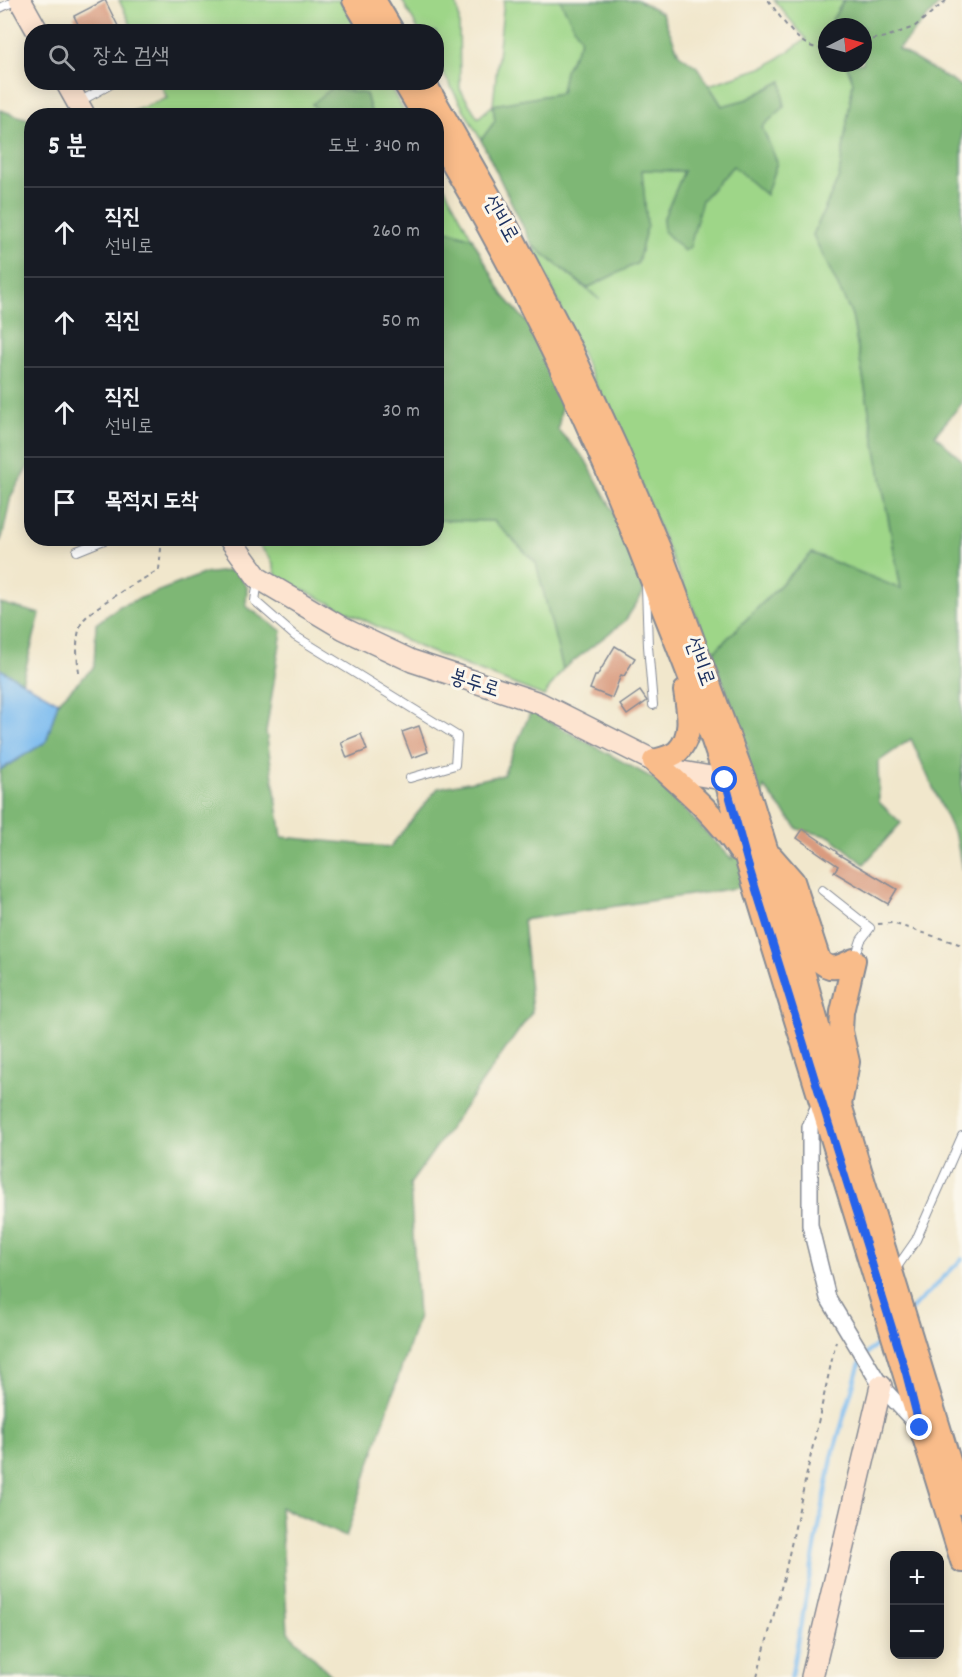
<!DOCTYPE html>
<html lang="ko">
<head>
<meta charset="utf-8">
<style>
  :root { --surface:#171b24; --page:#242831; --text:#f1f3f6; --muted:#9ea1a6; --line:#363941 }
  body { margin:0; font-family:Dekko,"Poor Story",sans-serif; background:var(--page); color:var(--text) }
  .controls { position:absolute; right:18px; bottom:18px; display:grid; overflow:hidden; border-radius:12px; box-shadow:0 3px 15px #0003 }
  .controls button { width:54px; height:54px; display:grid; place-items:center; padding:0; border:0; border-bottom:2px solid var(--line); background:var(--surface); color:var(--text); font:30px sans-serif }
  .compass { position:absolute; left:818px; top:18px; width:54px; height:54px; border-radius:50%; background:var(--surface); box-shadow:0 3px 15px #0003; rotate:84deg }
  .stop { position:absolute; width:18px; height:18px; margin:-14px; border:4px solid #2563eb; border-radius:50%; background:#fff }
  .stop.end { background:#2563eb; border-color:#fff; box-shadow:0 2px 6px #0008 }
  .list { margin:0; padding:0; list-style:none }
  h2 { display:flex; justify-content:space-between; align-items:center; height:78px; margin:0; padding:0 24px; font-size:26px }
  h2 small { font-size:20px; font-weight:400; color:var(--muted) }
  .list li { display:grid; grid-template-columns:39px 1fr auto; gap:18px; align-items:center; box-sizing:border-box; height:90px; padding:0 24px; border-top:2px solid var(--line) }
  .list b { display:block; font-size:22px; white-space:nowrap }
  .list p { margin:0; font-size:20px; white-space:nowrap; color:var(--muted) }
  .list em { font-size:20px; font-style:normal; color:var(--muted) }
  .icon { flex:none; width:33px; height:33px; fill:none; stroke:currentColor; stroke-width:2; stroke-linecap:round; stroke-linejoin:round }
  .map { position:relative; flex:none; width:962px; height:1677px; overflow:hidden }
  .search { position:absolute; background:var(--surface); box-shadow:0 3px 15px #0003; left:24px; top:24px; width:420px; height:66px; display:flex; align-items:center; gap:15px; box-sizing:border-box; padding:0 21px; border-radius:24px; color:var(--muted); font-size:22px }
  .panel { position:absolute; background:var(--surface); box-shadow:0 3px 15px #0003; left:24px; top:108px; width:420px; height:438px; border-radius:24px }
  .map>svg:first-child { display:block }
  .green { fill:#9ed688; stroke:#5c8273; stroke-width:1.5 }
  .forest { fill:#7eb774; stroke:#4c7369; stroke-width:1.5 }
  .water { fill:#7bbbef; stroke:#4b75a6; stroke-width:1.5 }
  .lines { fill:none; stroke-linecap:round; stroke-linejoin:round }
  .stream { stroke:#7bbbef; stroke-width:4 }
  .building { fill:#d99b7f }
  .lane-casing { stroke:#868b95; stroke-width:10 }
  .street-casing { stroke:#868b95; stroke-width:18 }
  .secondary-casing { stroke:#868b95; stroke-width:24 }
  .primary-casing { stroke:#868b95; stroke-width:26 }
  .path { stroke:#868b95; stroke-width:2; stroke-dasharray:4.5 4.5; stroke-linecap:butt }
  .lane { stroke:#fff; stroke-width:8 }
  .street { stroke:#fff; stroke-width:15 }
  .secondary { stroke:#fde4d0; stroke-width:21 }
  .primary { stroke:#f9bc8a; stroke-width:22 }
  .route { stroke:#2563eb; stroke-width:8 }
  .labels { text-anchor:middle; stroke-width:6; stroke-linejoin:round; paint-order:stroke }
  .street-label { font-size:21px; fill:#1b2f5e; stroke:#fbf7ec }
</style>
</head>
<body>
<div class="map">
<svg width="962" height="1677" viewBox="0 0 962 1677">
  <rect width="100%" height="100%" fill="#fbf7ec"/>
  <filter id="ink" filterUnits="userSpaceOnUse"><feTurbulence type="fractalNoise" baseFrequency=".0167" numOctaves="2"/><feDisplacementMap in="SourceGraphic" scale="12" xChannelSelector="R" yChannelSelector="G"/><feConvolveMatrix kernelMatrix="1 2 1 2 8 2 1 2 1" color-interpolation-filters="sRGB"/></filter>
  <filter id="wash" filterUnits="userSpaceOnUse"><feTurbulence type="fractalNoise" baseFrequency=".008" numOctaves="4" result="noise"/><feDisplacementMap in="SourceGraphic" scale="24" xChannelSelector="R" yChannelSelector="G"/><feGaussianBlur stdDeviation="1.35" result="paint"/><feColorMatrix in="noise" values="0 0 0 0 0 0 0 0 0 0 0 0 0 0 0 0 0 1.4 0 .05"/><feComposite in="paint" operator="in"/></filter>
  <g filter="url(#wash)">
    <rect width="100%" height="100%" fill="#f1e7cc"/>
    <!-- green -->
    <path class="green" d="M 119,0 L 341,0 L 359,31 L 134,31 Z
      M 402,0 L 456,0 L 459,17 L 460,89 L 478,118 L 493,105 L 504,0 L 560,0 L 582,40 L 565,71 L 561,93 L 493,105 L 495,121 L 481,140 L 437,62 L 436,32 L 419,31 Z
      M 774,0 L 844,0 L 832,20 L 834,27 L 827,27 L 827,63 L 846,63 L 853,82 L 839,177 L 813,235 L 852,315 L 901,590 L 812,553 L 712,654 L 638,478 L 532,245 L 600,300 L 587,288 L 638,262 L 647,225 L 641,170 L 684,171 L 663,220 L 702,200 L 733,166 L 766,194 L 777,162 L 762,127 L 784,107 L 782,81 L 748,99 L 722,106 L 709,85 L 767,66 L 806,39 Z
      M 160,82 L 388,83 L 406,115 L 372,115 L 366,94 L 312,104 L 322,115 L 121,116 L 167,98 Z
      M 437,173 L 472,238 L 437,227 Z
      M 437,520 L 494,521 L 537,563 L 563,669 L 544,696 L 421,648 L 277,577 L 271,559 L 253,539 L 320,539 L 334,543 L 336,538 L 436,538 Z"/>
    <!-- forest -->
    <path class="forest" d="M 560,0 L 638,0 L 662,13 L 679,54 L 697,67 L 722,106 L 748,99 L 782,81 L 784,107 L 762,127 L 777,162 L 766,195 L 733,166 L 702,200 L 690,247 L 684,251 L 664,231 L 663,220 L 684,171 L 642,170 L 647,225 L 638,263 L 587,288 L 532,245 L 481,140 L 495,121 L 493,105 L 561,93 L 565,71 L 581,40 Z
      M 844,0 L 943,0 L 898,49 L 962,87 L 962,403 L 935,435 L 962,460 L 962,871 L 957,841 L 911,739 L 878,762 L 879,802 L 901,823 L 864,864 L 831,837 L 798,829 L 764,787 L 743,887 L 523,920 L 532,1012 L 410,1184 L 418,1317 L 346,1537 L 280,1507 L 288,1632 L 333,1677 L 0,1677 L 0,770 L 46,742 L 58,702 L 94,667 L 96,624 L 120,606 L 203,574 L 235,570 L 247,587 L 246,606 L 282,631 L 266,732 L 282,837 L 390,847 L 438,788 L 503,775 L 531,711 L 656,780 L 732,859 L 748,748 L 712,654 L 812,553 L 901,589 L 852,315 L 813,235 L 839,177 L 853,82 L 846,63 L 863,63 L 863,27 L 834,27 L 832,20 Z
      M 332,88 L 366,94 L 372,115 L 322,115 L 312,104 Z
      M 0,110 L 31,120 L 32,460 L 11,496 L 3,534 L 0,542 Z
      M 436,227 L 472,238 L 503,295 L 531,327 L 564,391 L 558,430 L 585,459 L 617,518 L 644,592 L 625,621 L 563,669 L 536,563 L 494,521 L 437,520 Z
      M 0,603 L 40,614 L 22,682 L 0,669 Z"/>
    <!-- water -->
    <path class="water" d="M 0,669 L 58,702 L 46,742 L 0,770 Z"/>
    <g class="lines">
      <!-- stream -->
      <path class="stream" d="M 911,1310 L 962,1259
        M 867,1354 L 885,1336
        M 791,1677 L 832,1457 L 861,1359"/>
    </g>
    <g id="blocks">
      <!-- building -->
      <path class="building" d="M 105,0 L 121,32 L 82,32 L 74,16 Z
        M 615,646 L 635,658 L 624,676 L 621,675 L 612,698 L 590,689 L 595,676 L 597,676 Z
        M 640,691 L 647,701 L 627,715 L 620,705 Z
        M 419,726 L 428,752 L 412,758 L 402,732 Z
        M 361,734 L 367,750 L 347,758 L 341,742 Z
        M 803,829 L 837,852 L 836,853 L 897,889 L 888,904 L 834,872 L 838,866 L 797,838 Z"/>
    </g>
  </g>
  <g filter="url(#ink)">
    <use href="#blocks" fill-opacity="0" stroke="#868b95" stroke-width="1.5"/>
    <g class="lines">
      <defs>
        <path id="lane" d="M 0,8 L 17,0
          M 79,102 L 115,82
          M 77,551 L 109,538
          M 258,580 L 255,601 L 295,636 L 457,736 L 455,765 L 410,778
          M 646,587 L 648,646 L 653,705
          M 822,890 L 870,928 L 861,940 L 855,958
          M 895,1270 L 916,1240 L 962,1136"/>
        <path id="street" d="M 821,1101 L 810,1127 L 810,1225 L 828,1298 L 881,1386 L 917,1425"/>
        <path id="secondary" d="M 20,0 L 38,32
          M 66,82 L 85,116
          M 229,538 L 258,578 L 344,629 L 412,661 L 539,703 L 654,761 L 682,772 L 739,782
          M 812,1677 L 881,1386"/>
        <path id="primary" d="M 354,0 L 373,32
          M 374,0 L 393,32
          M 404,82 L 424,116
          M 424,82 L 507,227 L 573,354 L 618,452 L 659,548 L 746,784 L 797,949 L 834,1085 L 962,1503
          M 436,136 C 524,280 597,436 657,593 C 681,655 707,717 726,781 C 734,808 741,836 748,864 L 962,1561
          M 685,691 C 688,710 694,736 677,752 C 671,757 661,759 654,761 C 685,789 717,816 739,850
          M 772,857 L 793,881 L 819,960 C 831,973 840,966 854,960 L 842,1012 L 841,1031 L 848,1062 L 841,1100"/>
      </defs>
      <!-- lane casing -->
      <use href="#lane" class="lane-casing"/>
      <!-- street casing -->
      <use href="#street" class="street-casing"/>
      <!-- secondary casing -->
      <use href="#secondary" class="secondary-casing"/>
      <!-- primary casing -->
      <use href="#primary" class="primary-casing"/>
      <!-- path -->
      <path class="path" d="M 768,0 C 782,18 800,53 827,48
        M 863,41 L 886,37 L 914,27 L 947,0
        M 79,672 C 77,656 75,640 81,624 C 87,609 143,579 159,570 L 162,538
        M 878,924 L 892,923 L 962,945
        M 757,1677 L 784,1577 L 836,1341"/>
      <!-- lane -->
      <use href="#lane" class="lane"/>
      <!-- street -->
      <use href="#street" class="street"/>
      <!-- secondary -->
      <use href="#secondary" class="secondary"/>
      <!-- primary -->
      <use href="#primary" class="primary"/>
    </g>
  </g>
  <g class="lines" filter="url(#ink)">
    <!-- route -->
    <path class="route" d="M 725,780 L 748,864 L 906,1373 L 920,1428"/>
  </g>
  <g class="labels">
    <!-- street labels -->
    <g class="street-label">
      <text transform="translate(502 218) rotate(61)" y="7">선비로</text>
      <text transform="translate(701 661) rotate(70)" y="7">선비로</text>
      <text transform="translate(475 682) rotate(18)" y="7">봉두로</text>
    </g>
  </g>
</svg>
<div class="controls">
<button>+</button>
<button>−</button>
</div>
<svg class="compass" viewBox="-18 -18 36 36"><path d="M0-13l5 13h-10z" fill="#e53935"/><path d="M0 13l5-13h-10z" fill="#9ea1a6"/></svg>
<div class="stop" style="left:725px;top:780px"></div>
<div class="stop end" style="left:920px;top:1428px"></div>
<div class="search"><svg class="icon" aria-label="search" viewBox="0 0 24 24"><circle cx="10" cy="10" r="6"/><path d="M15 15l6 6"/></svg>장소 검색</div>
<section class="panel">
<h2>5 분<small>도보 · 340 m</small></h2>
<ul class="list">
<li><svg class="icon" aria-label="ahead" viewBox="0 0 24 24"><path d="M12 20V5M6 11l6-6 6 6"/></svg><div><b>직진</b><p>선비로</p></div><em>260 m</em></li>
<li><svg class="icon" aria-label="ahead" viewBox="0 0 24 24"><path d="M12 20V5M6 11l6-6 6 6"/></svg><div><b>직진</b></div><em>50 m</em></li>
<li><svg class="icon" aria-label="ahead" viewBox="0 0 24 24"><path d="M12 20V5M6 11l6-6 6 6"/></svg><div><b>직진</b><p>선비로</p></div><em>30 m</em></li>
<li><svg class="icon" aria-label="arrive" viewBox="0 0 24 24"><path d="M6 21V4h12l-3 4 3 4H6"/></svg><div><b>목적지 도착</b></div></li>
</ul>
</section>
</div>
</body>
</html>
